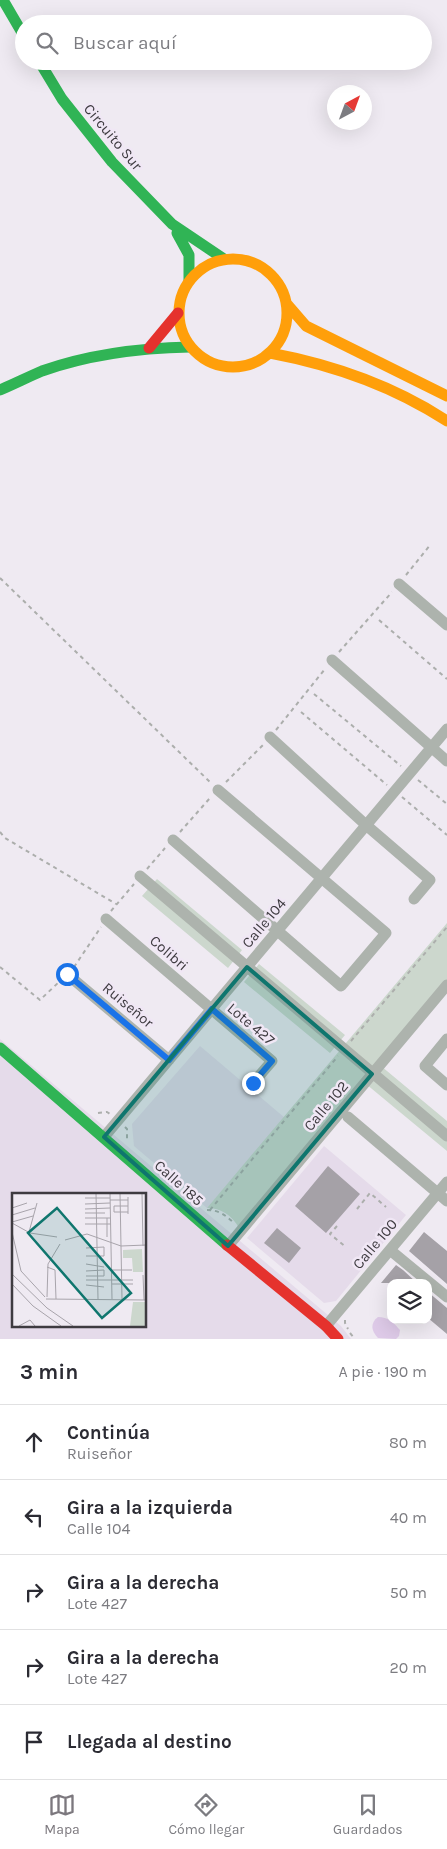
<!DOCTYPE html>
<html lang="es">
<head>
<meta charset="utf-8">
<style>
  :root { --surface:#fff; --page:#f7f7f7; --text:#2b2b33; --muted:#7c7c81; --line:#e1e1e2; --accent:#7c787e }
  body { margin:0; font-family:Karla,sans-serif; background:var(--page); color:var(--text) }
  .controls { position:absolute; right:15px; bottom:15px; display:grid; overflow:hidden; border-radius:10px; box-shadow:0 5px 20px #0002 }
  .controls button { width:45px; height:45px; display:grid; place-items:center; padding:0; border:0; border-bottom:1px solid var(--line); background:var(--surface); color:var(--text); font:25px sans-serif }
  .compass { position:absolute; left:327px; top:85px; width:45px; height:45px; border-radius:50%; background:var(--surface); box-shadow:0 5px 20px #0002; rotate:41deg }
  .stop { position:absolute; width:15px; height:15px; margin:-11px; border:4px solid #1a73e8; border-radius:50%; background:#fff }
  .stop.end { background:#1a73e8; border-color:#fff; box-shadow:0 1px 5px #0008 }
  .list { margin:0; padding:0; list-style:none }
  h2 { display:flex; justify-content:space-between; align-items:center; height:65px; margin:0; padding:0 20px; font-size:21px }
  h2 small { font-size:16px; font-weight:400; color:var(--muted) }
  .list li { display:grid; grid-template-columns:32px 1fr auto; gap:15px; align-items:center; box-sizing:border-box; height:75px; padding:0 20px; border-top:1px solid var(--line) }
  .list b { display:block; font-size:19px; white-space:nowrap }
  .list p { margin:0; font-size:16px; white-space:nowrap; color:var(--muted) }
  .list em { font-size:16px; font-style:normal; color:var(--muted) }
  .icon { flex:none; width:28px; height:28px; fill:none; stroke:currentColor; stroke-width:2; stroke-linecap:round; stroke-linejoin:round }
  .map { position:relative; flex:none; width:447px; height:1339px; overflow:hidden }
  .search { position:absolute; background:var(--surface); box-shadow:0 5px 20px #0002; left:15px; right:15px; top:15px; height:55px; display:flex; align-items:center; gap:12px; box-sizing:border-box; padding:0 18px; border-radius:28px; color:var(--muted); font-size:19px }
  .sheet { height:440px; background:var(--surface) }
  nav { display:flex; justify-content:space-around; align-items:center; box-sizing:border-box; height:70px; border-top:1px solid var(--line); background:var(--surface); font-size:14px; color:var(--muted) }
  nav a { display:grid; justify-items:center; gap:2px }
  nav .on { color:var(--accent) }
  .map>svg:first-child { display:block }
  .built { fill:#e5dbea; fill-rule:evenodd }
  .green { fill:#ccd7cd }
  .water { fill:#decae8 }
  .building { fill:#a5a1a7 }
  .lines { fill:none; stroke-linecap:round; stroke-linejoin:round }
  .path { stroke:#acaeac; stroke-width:2; stroke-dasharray:4 4; stroke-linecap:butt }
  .street { stroke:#adb3ad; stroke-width:11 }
  .fast { stroke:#30b455; stroke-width:11 }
  .slow { stroke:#ff9f0a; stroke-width:11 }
  .jam { stroke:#e5322d; stroke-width:11 }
  .route { stroke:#1a73e8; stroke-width:6 }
  .marked { fill:#0f766e; fill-opacity:0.2; stroke:#0f766e; stroke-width:4; stroke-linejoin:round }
  .labels { text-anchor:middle; stroke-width:5; stroke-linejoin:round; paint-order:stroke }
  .street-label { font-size:15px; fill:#3e3b40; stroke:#f0e7f5 }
  .inset-road { fill:none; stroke:#a8a4ab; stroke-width:1 }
  .view { fill:#0f766e; fill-opacity:0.15; stroke:#0f766e; stroke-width:2.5 }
  .inset-edge { fill:none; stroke:#3e3b40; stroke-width:2.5 }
</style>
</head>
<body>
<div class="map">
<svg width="447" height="1339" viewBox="0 0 447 1339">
  <rect width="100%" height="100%" fill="#efeaf2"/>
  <!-- built -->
  <path class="built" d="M 0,1039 L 341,1326 L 351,1339 L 0,1339 ZM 14,1194 L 145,1194 L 145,1325 L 14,1325 Z
    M 200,1046 L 285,1118 L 207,1208 L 134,1146 L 132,1124 Z
    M 324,1146 L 406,1215 L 336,1301 L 324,1303 L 247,1238 Z"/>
  <!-- green -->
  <path class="green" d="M 157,879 L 242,950 L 228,968 L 142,896 Z
    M 447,923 L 447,980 L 239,1228 C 232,1215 221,1208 207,1208 Z
    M 259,964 L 345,1035 L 330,1053 L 244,982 Z
    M 381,1066 L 447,1121 L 447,1151 L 366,1084 Z"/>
  <!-- water -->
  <path class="water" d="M 378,1317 C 388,1317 393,1322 400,1330 L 399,1336 L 396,1339 L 378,1338 C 371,1331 370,1323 378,1317 Z"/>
  <!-- building -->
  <path class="building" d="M 328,1166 L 360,1194 L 326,1233 L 295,1206 Z
    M 277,1228 L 301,1248 L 289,1263 L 264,1243 Z
    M 424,1232 L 447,1251 L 447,1284 L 409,1251 Z
    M 396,1265 L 403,1270 L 417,1283 L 381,1283 Z
    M 428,1292 L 447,1308 L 447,1334 L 428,1318 Z"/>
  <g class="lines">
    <!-- path -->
    <path class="path" d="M 406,575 L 431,544
      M 0,578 L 211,783
      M 379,620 L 447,679
      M 339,652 L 392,592
      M 314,694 L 401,766
      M 301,712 L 387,785
      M 276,730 L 325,669
      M 418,780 L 447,804
      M 226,782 L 263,745
      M 402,797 L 447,835
      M 0,832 L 5,838 L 116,904
      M 180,832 L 210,798
      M 147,869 L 165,848
      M 111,911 L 134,884
      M 0,967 L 40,1000 L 60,981
      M 74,967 L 101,927
      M 351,1041 L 447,927
      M 98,1113 L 107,1112 L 110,1114
      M 125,1127 L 127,1129 L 127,1139
      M 357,1209 L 370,1193 L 386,1207
      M 207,1210 C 219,1210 225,1215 233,1222
      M 210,1210 L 338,1056
      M 337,1226 L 330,1234 L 346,1247
      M 345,1320 L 345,1323 L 348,1329
      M 350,1333 L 355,1339"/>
    <!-- street -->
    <path class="street" d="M 399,584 L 447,625
      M 332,660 L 447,761
      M 270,737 L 366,825 L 430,880 L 414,899
      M 173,840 L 341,986 L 386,933 L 218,790
      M 140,876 L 447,1136
      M 106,919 L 272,1061 L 253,1083
      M 67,974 L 169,1060
      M 447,1039 L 425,1066 L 447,1085
      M 348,1117 L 447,1201
      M 104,1137 L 447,729
      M 228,1246 L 447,985
      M 390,1250 L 447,1297
      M 326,1326 L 447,1182"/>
    <!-- fast -->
    <path class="fast" d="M 3,0 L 24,36
      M 39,61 L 62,99 L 112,162 L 172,224 L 224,259
      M 177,233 L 189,255 L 189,280
      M 0,390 C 14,384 28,377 42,371 C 90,354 140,348 190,347
      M 0,1048 L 227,1245"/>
    <!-- slow -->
    <path class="slow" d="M179 313a54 54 0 1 1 108 0a54 54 0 1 1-108 0Z
      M 287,304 L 306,326 L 447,396
      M 270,353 C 334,365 392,385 447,421"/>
    <!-- jam -->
    <path class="jam" d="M 149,348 L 178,313
      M 227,1245 L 326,1326 L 338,1339"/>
  </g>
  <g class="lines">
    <!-- route -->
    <path class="route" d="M 67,974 L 169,1060 L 212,1009 L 272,1061 L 253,1083"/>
  </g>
  <!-- marked area -->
  <path class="marked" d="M 247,967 L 372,1074 L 228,1246 L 104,1137 Z"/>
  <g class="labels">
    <!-- street labels -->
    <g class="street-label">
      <text transform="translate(113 137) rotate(50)" y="5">Circuito Sur</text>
      <text transform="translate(264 923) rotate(-50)" y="5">Calle 104</text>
      <text transform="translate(169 953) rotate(41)" y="5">Colibri</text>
      <text transform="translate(128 1005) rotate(40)" y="5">Ruiseñor</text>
      <text transform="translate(251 1024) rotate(40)" y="5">Lote 427</text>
      <text transform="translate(326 1106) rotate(-50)" y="5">Calle 102</text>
      <text transform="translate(179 1183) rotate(42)" y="5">Calle 185</text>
      <text transform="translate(375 1244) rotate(-50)" y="5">Calle 100</text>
    </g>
  </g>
  <!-- overview -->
  <g transform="translate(12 1193)">
    <rect width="134" height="134" fill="#efeaf2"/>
    <path d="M 130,56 L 131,79 L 121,79 L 120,65 L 111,65 L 111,57 ZM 121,109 L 134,109 L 134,133 L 118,133 Z" fill="#ccd7cd"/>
    <path class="inset-road" d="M 84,0 L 86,106M 98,0 L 100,106M 108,0 L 110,106M 130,0 L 131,53M 116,4 L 116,21M 73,5 L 98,5M 98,7 L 116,7M 73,11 L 98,10M 116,13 L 102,13 L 102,19 L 116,19M 0,15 L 15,10M 73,16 L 98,15M 73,20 L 93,20M 0,22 L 23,15M 73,25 L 99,25M 95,25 L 95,44M 0,29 L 21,23M 0,30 L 18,40 L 45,44M 73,31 L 99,31M 0,39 L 9,78 L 33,104M 17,39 L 25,10M 53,47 L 75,41 L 109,53 L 134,52M 74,63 L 92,63 L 92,54 L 74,55M 74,71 L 92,74M 35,74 L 43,77 L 44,106M 100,77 L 120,77M 0,81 L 35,115 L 61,133M 131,82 L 132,107M 74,83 L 92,83 L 92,77 L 74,78M 74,87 L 121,87M 0,91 L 21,113 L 49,133M 100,91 L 121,91M 74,92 L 92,94M 35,104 L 36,71 L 48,51M 34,106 L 134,107M 7,133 L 18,127 L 23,133"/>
    <path class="view" d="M 45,15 L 119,100 L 90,125 L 16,40 Z"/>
    <rect width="134" height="134" class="inset-edge"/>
  </g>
</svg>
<div class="controls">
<button><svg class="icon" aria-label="layers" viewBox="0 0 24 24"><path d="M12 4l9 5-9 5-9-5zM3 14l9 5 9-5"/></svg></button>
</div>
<svg class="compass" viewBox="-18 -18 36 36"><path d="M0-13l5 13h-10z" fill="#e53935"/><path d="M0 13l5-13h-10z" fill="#7c7c81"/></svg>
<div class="stop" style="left:67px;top:974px"></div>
<div class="stop end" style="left:253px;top:1083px"></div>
<div class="search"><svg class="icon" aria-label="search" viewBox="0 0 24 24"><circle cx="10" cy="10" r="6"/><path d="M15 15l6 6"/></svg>Buscar aquí</div>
</div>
<section class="sheet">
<h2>3 min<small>A pie · 190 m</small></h2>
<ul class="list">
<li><svg class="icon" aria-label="ahead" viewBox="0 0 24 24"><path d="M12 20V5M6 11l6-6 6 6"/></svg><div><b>Continúa</b><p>Ruiseñor</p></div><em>80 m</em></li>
<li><svg class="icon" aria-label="left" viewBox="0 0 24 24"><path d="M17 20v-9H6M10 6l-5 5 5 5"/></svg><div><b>Gira a la izquierda</b><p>Calle 104</p></div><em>40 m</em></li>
<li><svg class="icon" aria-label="right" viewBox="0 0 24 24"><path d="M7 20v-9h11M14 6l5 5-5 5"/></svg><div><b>Gira a la derecha</b><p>Lote 427</p></div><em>50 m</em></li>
<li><svg class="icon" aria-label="right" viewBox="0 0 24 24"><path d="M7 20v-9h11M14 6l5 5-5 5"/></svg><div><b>Gira a la derecha</b><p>Lote 427</p></div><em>20 m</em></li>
<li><svg class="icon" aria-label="arrive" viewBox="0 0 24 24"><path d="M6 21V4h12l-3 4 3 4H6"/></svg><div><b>Llegada al destino</b></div></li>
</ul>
</section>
<nav>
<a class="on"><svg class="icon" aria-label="map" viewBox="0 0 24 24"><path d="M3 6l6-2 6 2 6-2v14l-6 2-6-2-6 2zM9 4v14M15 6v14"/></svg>Mapa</a>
<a><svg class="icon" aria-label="directions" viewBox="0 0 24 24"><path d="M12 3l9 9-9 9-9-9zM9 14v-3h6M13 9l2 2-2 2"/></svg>Cómo llegar</a>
<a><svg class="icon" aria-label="saved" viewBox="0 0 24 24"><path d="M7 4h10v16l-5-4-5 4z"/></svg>Guardados</a>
</nav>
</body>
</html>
